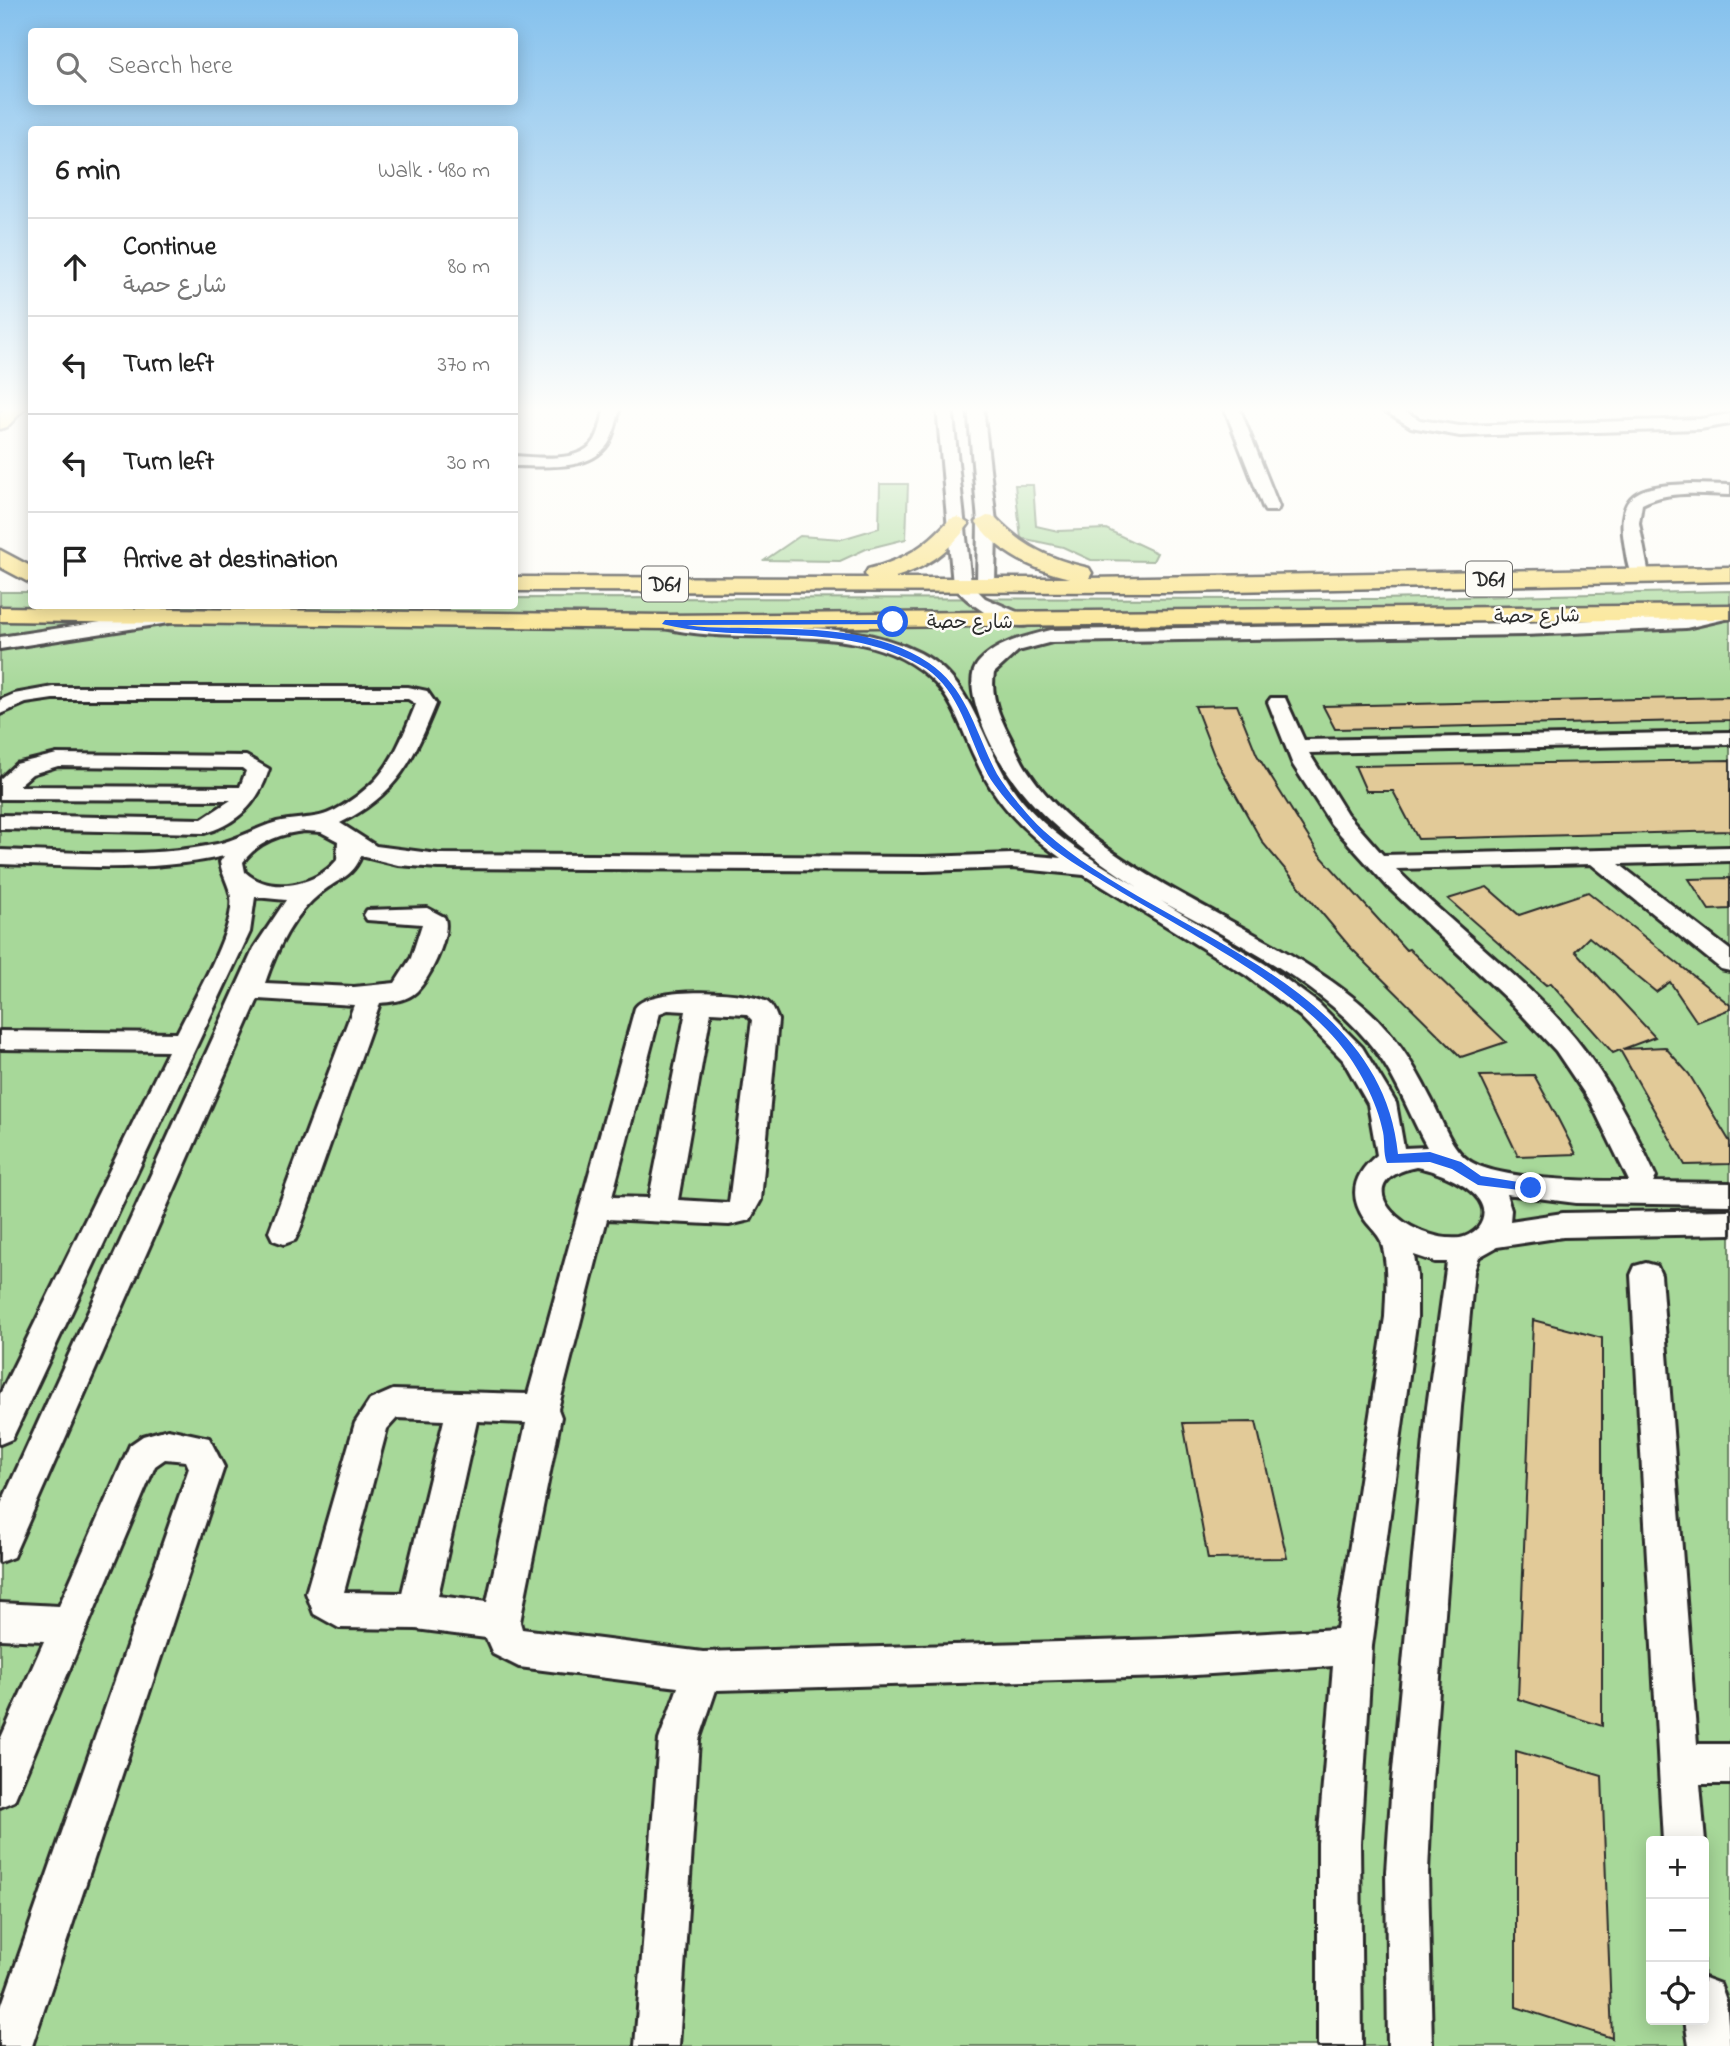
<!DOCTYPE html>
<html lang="en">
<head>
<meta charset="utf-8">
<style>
  :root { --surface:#fff; --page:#f6f6f6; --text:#222; --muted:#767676; --line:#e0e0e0 }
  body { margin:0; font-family:"Indie Flower","Playpen Sans Arabic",sans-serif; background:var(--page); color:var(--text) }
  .controls { position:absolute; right:21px; bottom:21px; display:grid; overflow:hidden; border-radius:7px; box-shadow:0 4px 18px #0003 }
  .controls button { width:63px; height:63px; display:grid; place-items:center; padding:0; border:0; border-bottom:2px solid var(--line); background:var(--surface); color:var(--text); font:35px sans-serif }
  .stop { position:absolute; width:21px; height:21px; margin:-16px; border:5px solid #2563eb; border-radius:50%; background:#fff }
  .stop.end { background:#2563eb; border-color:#fff; box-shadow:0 2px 7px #0008 }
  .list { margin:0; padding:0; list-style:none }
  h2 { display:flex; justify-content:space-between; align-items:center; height:91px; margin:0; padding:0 28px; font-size:30px }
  h2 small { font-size:23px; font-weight:400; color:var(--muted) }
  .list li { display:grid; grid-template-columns:46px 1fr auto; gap:21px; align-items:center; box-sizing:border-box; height:98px; padding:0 28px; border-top:2px solid var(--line) }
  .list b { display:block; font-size:26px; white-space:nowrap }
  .list p { margin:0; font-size:23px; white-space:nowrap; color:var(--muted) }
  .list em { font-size:23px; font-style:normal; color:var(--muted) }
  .icon { flex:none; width:38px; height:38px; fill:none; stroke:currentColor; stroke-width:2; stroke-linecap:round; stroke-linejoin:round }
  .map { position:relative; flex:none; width:1730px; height:2046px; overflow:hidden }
  .search { position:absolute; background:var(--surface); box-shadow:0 4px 18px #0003; left:28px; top:28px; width:490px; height:77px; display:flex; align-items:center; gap:18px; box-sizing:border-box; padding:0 24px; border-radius:7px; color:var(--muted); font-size:26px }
  .panel { position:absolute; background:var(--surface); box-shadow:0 4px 18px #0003; left:28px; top:126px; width:490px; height:483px; border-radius:7px }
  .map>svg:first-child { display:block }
  .green { fill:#a7d899; stroke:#698262; stroke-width:2; fill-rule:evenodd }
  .building { fill:#e2ca98; stroke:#2b2b2b; stroke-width:2 }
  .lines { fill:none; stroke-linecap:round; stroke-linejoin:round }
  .minor-casing { stroke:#2b2b2b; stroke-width:6 }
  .major-casing { stroke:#2b2b2b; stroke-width:5 }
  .minor { fill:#fdfcf7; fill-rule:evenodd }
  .major { fill:#fae180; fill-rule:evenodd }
  .route { fill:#2563eb }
  .labels { text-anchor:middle; stroke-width:5; stroke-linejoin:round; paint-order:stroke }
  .far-street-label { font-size:19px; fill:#2b2b2b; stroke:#fdfcf7 }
  .shield { fill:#fdfcf7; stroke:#6a6a68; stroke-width:2 }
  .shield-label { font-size:21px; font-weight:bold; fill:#2b2b2b }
</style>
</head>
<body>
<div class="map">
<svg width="1730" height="2046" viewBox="0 0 1730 2046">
  <rect width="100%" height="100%" fill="#fdfcf7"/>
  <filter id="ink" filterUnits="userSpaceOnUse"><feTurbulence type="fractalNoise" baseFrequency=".0143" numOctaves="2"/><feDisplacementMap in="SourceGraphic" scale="14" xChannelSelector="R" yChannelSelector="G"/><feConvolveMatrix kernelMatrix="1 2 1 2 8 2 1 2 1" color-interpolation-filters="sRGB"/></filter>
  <g filter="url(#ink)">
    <!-- green -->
    <path class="green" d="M 880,484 L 908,484 L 906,539 L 866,549 L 840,561 L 765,560 L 800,536 L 842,539 L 879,528 Z
      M 1015,485 L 1033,485 L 1036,526 L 1058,531 L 1106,529 L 1157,553 L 1153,561 L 1091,560 L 1063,547 L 1021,538 Z
      M 1730,591 L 1730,2046 L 0,2046 L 0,592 L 31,592 L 32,606 L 514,606 L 515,598 L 1378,599 ZM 1651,1841 L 1704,1841 L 1704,2020 L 1651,2020 Z"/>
    <!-- building -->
    <path class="building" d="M 1730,697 L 1730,720 L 1432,727 L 1335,729 L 1323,706 Z
      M 1237,705 L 1257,755 L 1319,854 L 1406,950 L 1409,949 L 1506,1042 L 1461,1057 L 1350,947 L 1263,843 L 1215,758 L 1195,706 Z
      M 1730,760 L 1730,831 L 1418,839 L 1393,791 L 1366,791 L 1355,766 Z
      M 1730,878 L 1730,909 L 1709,910 L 1689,879 Z
      M 1487,887 L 1519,915 L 1588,892 L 1730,1005 L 1730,1009 L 1697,1022 L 1670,982 L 1656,992 L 1589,937 L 1575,951 L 1655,1037 L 1623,1049 L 1665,1047 L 1689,1074 L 1730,1142 L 1730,1164 L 1685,1165 L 1620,1050 L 1613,1053 L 1551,983 L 1546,985 L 1448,899 Z
      M 1534,1075 L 1555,1113 L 1576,1154 L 1518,1156 L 1480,1076 Z
      M 1533,1320 L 1602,1338 L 1602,1726 L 1518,1699 Z
      M 1256,1422 L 1287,1558 L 1208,1559 L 1183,1423 Z
      M 1516,1751 L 1602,1776 L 1612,2038 L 1516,2007 Z"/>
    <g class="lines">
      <defs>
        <path id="minor" d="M 605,407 L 620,407 C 617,419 615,433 608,444 C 589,472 544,466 514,466 L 514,456 C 538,457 580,464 595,440 C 601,430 602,417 605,407 Z
          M 937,407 L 952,407 L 971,584 L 985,598 L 1028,617 L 1030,621 L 1028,625 C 1005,631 966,602 953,585 Z
          M 968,407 L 983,407 L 996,522 L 995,585 L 986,590 L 977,585 L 978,522 Z
          M 1224,407 L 1239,407 L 1279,507 L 1277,511 L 1265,511 L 1263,507 Z
          M 1379,407 L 1397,407 L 1420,420 L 1460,426 L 1700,419 L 1730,414 L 1730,424 L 1700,429 L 1460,436 L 1411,427 Z
          M 1691,484 L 1730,485 L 1730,495 C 1701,494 1668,490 1642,504 L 1639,523 L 1649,575 L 1640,580 L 1634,579 C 1627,569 1626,554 1624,542 C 1615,487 1646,486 1691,484 Z
          M 1730,606 L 1730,618 L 1686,628 L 1524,635 L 1052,642 L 1018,651 L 994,673 C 990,697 1000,718 1011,739 C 1016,749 1021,761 1028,771 C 1099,878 1272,923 1369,1011 C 1395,1034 1414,1065 1430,1097 C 1441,1117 1449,1146 1468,1160 C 1496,1181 1592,1181 1629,1181 L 1591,1103 L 1556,1051 L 1512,1004 L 1388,887 L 1331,824 L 1293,765 L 1268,702 L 1271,698 L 1285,698 L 1304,740 L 1730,732 L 1730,744 L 1309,753 L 1347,814 L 1383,855 L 1730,847 L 1730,861 L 1619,864 L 1730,950 L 1730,971 L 1721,969 L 1591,864 L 1396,869 C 1454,927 1522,975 1575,1038 C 1609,1080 1634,1128 1656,1177 L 1653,1182 L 1730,1183 L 1730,1205 L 1576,1203 L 1506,1194 L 1511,1210 L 1510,1221 L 1563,1213 L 1730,1210 L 1730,1234 L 1563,1237 L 1497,1247 L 1479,1257 L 1474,1271 L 1461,1407 L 1432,1781 L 1428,1872 L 1432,2046 L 1388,2046 L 1386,1872 L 1392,1781 L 1427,1407 L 1447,1262 L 1435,1262 L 1414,1255 L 1417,1276 L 1417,1317 L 1372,1646 L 1360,1843 L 1362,2046 L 1318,2046 L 1318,1843 L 1333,1666 L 1165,1677 L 716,1690 L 699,1740 L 679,2046 L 635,2046 L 659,1740 L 678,1687 L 519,1667 L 493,1654 L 486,1638 L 416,1629 L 339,1628 L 314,1614 L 306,1593 L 355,1423 L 370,1400 L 393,1390 L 528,1394 L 635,1008 C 649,986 745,990 767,1002 C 773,1006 775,1013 778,1020 L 761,1200 L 750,1220 L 729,1225 L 607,1219 L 558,1409 L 561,1417 L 520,1622 L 522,1629 L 703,1652 L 1165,1639 L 1337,1629 L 1385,1317 C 1386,1292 1389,1265 1381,1241 C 1378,1234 1370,1227 1365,1220 C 1347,1194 1355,1173 1377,1155 L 1368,1104 L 1343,1060 L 1300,1016 L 1247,976 L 1084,875 L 1012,868 L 925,871 L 438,868 L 398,865 L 361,856 C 353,877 338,879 322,892 C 293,915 277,948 265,983 L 354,987 L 395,983 L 411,958 L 422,924 L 367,920 L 364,915 L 367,910 L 427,908 L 444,917 C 453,931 427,987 412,995 C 403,1001 390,1002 380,1003 L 299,1232 L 295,1240 L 284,1244 L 273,1240 L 269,1232 L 354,1005 L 258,999 L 13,1557 L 0,1562 L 0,1506 L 254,948 L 286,900 L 255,897 L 250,932 L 12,1439 L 0,1444 L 0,1394 L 168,1051 L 0,1049 L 0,1031 L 177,1033 C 192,1002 236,929 231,897 C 229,884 222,875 220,862 L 224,856 C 151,873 74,866 0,864 L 0,850 C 72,852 146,859 217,844 C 239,839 256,828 277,822 C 290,819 301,819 314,817 C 331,816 356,798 369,786 C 393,765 404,733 416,704 L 408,699 L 53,699 L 26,703 L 0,714 L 0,700 L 14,694 L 53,687 L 408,687 L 427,691 L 436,704 C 413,760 397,795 340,823 L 376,846 L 438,854 L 925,857 L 1012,854 L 1061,858 C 1023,831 994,801 975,758 C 963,733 955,704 935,683 C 868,612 743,651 658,626 L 656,622 L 665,616 C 749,637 839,612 920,653 C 976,682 982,748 1017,794 C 1048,835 1095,861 1138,887 C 1069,843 1002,791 977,709 C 973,695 968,674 979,662 C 997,642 1025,637 1051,630 L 1524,623 L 1686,616 ZM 305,831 L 321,832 L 338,841 L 337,860 C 316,886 270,895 245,872 L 243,862 C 257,842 282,833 305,831 ZM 1161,901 C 1236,943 1325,983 1377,1053 C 1398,1082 1410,1116 1427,1147 L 1404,1148 L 1396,1103 L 1362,1047 L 1319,1004 L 1265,964 ZM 668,1010 L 686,1011 L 649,1198 L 612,1197 L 660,1013 ZM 711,1012 L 746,1014 L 752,1020 L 729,1203 L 678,1200 ZM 1416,1167 C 1437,1170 1503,1195 1478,1228 C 1473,1233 1466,1237 1460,1238 C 1409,1243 1341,1183 1416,1167 ZM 397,1418 L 444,1420 L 402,1593 L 344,1592 L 387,1429 ZM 477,1421 L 526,1423 L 487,1602 L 438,1596 Z
          M 168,612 L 177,618 L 175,622 L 0,649 L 0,637 Z
          M 57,754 L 246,756 L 269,769 C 259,802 238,824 204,833 L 0,829 L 0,815 L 202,819 L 231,800 L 0,799 L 0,779 L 16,764 ZM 58,766 L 242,768 L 246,771 L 240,787 L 18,786 L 32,774 Z
          M 1646,1263 L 1657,1266 L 1661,1275 L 1697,1744 L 1730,1744 L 1730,1784 L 1700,1784 L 1705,1841 L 1704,1843 L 1663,1841 L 1631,1275 L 1635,1266 Z
          M 168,1429 L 209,1438 L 224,1467 L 32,2046 L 0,2046 L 0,2010 L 189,1468 L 186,1461 L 165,1459 L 155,1466 L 14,1801 L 0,1807 L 0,1740 L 44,1641 L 0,1639 L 0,1603 L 59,1606 L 130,1445 L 143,1436 Z
          M 1704,1978 L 1720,1984 L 1726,2000 L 1730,2046 L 1689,2046 L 1685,2020 L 1704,2020 Z"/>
        <path id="major" d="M 6,407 L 26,407 L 7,427 L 0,429 L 0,413 Z
          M 987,516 L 995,517 C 1023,547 1050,559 1089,568 L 1092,573 L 1089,578 L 1730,567 L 1730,581 L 1182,592 L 514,591 L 514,577 L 867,578 L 865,574 L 868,569 C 904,560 925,547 950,519 L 958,517 L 969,524 C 949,552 925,569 892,578 L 1070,578 C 1033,570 998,553 976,522 Z
          M 0,550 L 32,567 L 32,584 L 0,567 Z
          M 1730,605 L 1730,619 L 665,629 L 0,621 L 0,607 L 665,615 Z"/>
      </defs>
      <!-- minor casing -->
      <use href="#minor" class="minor-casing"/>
      <!-- major casing -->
      <use href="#major" class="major-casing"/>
      <!-- minor -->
      <use href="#minor" class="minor"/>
      <!-- major -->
      <use href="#major" class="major"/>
    </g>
  </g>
  <!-- sky -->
  <linearGradient id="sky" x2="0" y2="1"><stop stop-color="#85c1ed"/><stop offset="0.59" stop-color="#fefefb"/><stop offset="1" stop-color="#fefefb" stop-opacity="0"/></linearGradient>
  <rect width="1730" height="694" fill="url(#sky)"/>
  <!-- route -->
  <path class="route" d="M 665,620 L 896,620 L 893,624 L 687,625 C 707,629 729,627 750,628 C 809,629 878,628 929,663 C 968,689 976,735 997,774 C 1008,792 1028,816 1044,831 C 1156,933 1381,977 1398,1154 L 1430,1152 L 1461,1162 L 1481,1176 L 1536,1185 L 1536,1192 L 1478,1185 L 1452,1169 L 1430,1162 L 1387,1163 C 1383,1153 1385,1142 1383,1132 C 1377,1101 1358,1066 1338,1042 C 1289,983 1180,928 1113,887 C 1087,871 1055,854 1035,832 C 1020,815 1000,795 988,775 C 968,738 960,686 920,665 C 836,619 750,645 662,624 Z"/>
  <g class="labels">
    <!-- far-street labels -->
    <g class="far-street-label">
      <text transform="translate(1537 615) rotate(-1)" y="7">شارع حصة</text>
      <text x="970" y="628">شارع حصة</text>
    </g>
    <!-- shield labels -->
    <g class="shield">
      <rect x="1466" y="561.5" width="46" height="35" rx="5"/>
      <rect x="642" y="566.5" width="46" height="35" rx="5"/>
    </g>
    <g class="shield-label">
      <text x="1489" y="586">D61</text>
      <text x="665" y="591">D61</text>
    </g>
  </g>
</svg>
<div class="controls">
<button>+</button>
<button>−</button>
<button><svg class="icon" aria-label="locate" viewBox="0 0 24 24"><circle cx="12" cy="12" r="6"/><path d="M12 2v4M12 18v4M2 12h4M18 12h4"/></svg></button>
</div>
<div class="stop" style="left:893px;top:622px"></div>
<div class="stop end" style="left:1531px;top:1188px"></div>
<div class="search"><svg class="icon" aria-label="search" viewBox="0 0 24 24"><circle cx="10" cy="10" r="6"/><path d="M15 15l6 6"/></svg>Search here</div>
<section class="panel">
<h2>6 min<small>Walk · 480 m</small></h2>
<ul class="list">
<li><svg class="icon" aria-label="ahead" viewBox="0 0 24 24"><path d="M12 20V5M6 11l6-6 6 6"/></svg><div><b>Continue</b><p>شارع حصة</p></div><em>80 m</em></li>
<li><svg class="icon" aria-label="left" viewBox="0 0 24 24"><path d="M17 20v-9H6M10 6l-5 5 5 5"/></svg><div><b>Turn left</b></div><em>370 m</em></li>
<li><svg class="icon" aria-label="left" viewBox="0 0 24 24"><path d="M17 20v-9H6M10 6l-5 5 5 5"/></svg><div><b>Turn left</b></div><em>30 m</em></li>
<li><svg class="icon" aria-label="arrive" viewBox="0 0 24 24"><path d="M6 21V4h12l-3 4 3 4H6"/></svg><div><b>Arrive at destination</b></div></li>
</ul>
</section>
</div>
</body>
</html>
